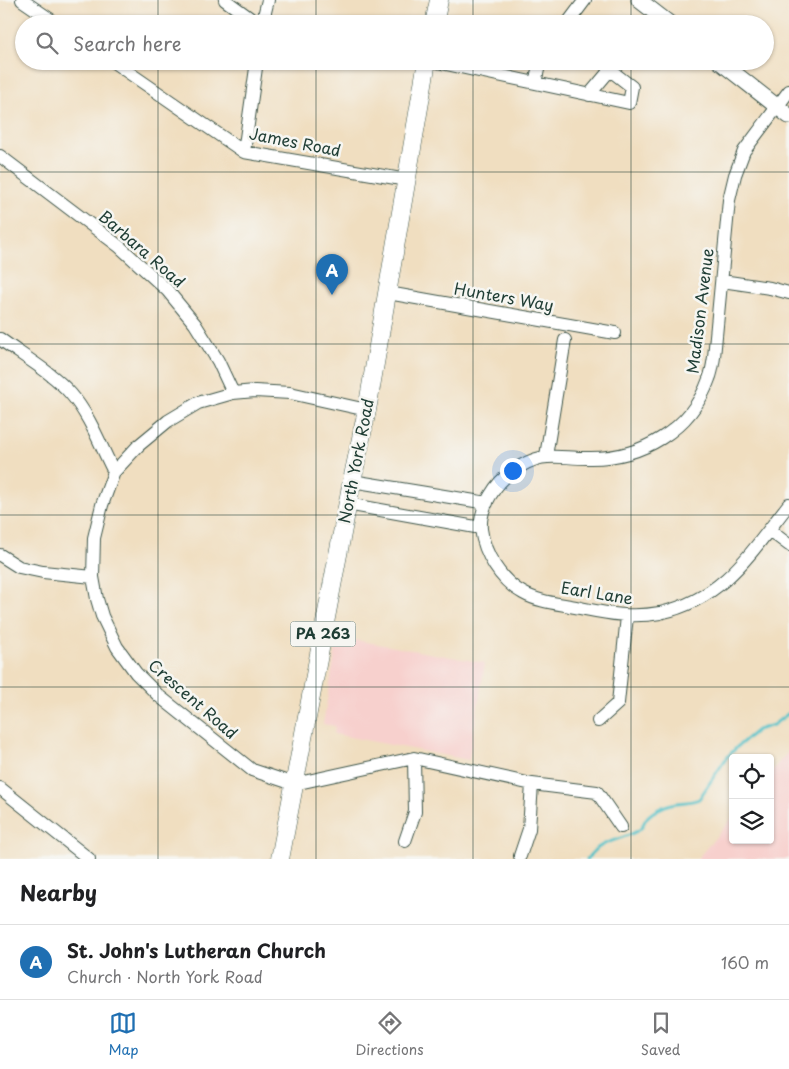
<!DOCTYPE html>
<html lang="en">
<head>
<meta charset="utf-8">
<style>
  :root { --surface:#fff; --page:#f6f6f6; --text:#202124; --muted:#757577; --line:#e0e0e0; --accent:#1f6fb2 }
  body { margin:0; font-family:"Playpen Sans",sans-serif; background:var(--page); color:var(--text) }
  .controls { position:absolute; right:15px; bottom:15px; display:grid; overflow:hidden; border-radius:5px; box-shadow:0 1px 4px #0004 }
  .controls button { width:45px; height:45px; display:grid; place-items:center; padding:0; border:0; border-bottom:1px solid var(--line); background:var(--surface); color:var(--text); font:25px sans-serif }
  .you { position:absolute; left:512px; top:470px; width:18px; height:18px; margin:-12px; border:4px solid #fff; border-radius:50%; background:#1a73e8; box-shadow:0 0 0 8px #1a73e833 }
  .badge { display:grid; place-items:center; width:32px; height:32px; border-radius:50%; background:var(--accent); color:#fff; font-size:16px; font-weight:700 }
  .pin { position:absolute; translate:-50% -41px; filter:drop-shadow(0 1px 2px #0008) }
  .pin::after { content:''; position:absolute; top:26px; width:18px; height:15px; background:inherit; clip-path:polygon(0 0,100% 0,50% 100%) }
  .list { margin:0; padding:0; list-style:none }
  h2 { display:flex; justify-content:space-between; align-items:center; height:65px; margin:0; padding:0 20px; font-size:21px }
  h2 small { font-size:16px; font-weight:400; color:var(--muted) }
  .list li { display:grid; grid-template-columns:32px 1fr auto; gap:15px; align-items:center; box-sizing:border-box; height:75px; padding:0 20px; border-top:1px solid var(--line) }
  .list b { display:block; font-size:19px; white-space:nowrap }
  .list p { margin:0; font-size:16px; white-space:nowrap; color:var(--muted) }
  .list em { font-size:16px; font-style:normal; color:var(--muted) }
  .icon { flex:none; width:28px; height:28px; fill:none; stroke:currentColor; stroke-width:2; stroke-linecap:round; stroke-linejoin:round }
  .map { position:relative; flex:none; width:789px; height:859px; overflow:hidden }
  .search { position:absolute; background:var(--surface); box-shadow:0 1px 4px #0004; left:15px; right:15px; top:15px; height:55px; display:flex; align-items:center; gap:12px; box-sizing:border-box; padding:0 18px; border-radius:28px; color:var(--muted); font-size:19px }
  .sheet { height:140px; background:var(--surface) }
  nav { display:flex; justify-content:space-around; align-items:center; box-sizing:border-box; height:70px; border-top:1px solid var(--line); background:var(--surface); font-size:14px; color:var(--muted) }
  nav a { display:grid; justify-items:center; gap:2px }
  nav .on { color:var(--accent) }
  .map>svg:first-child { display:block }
  .built { fill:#f7d0cd }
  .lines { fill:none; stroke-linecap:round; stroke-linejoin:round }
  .stream { stroke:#53c1c7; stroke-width:3 }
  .minor-casing { stroke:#3e5549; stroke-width:14 }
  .major-casing { stroke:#3e5549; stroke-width:17 }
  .highway-casing { stroke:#3e5549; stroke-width:19 }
  .minor { stroke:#fff; stroke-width:12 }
  .major { stroke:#fff; stroke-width:15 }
  .highway { stroke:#fff; stroke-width:18 }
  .grid { fill:none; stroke:#1f3d34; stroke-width:1; stroke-opacity:0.55 }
  .labels { text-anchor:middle; stroke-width:5; stroke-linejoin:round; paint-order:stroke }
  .shield { fill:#f6f6f2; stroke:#60746d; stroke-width:1 }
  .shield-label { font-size:15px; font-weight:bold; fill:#1f3d34 }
  .street-label { font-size:16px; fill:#1f3d34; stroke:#f6f6f2 }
</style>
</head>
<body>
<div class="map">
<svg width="789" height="859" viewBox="0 0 789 859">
  <rect width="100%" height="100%" fill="#f6f6f2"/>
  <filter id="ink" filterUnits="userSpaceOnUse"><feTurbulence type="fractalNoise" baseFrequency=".02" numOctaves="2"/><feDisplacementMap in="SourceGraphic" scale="10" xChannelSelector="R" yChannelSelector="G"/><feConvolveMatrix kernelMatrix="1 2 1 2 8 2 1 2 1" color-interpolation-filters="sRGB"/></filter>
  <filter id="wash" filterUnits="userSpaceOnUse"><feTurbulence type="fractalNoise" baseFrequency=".0096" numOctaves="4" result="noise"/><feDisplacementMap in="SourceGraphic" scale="20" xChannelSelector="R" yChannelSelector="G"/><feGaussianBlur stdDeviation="1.12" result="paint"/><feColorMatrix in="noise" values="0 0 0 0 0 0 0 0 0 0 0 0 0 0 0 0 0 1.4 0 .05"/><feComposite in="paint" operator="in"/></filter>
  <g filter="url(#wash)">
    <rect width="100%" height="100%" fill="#f0dec0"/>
    <!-- built -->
    <path class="built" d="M 338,637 L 485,663 L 469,760 L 334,734 L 335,726 L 323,724 Z
      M 789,751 L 789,859 L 697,859 L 733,817 L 733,840 L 770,840 L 770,773 Z"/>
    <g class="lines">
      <!-- stream -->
      <path class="stream" d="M 587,859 C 601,839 618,842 637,831 C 644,828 642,824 646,819 C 650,813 658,809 665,806 C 676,801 688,804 699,799 L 727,757 L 737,747 L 757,730 L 773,725 L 789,713"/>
    </g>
  </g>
  <g filter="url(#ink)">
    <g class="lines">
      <defs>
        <path id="minor" d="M 22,0 L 57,24
          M 225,0 L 258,24
          M 262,24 L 268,0
          M 567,24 L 585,0
          M 112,61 L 244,152 L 407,180
          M 432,61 L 629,103 L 632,87 L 610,70 L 589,95
          M 535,83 L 540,61
          M 789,91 L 744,151 L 735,175 L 729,200 L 714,357 C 713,364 712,372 709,379 C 691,430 641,459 588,458 C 555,458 543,450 513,471 C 496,482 479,508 481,529 C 484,554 501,581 523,593 C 537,601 554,603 570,606 C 602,612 627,619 660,613 C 724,599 751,552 789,504
          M 244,152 L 257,61
          M 0,156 L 120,247 L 167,290 L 195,324 L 218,361 L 233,393
          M 722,281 L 770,288 L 789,293
          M 388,293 L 615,333
          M 0,339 C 23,356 53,373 71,394 C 90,416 101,447 114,472
          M 367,410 L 290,393 L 255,391 L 233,393 L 198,403 L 168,421 L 139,445 L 114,472 L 102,505 L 94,538 L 93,577 L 97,599 L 102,616 L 117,647 L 136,673 L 159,696 L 252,770 L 294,784 L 414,758 L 532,784 L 597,792 L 621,827
          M 546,456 L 565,340
          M 352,481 L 487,503
          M 347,504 L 481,528
          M 769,530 L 789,545
          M 0,555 L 19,567 L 43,572 L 93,577
          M 598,721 L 618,703 L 627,616
          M 0,788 L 89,859
          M 405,841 L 415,812 L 414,758
          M 520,856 L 529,829 L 532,784"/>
        <path id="major" d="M 639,0 L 670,24
          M 719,61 L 789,116"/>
        <path id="highway" d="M 434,24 L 439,0
          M 280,859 L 352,481 L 367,410 L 427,61"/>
      </defs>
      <!-- minor casing -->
      <use href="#minor" class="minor-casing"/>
      <!-- major casing -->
      <use href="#major" class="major-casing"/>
      <!-- highway casing -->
      <use href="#highway" class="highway-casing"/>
      <!-- minor -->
      <use href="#minor" class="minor"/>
      <!-- major -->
      <use href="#major" class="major"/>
      <!-- highway -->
      <use href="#highway" class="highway"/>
    </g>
  </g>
  <!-- grid -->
  <path class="grid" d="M 158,0 L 158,24M 316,0 L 316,24M 473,0 L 473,24M 631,0 L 631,24M 158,61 L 158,859M 316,61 L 316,859M 473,61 L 473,859M 631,61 L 631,859M 0,172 L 789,172M 0,344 L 789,344M 0,515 L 789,515M 0,687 L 789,687"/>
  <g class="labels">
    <!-- shield labels -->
    <rect class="shield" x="290.5" y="621.5" width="65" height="25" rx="4"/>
    <g class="shield-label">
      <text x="323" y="639">PA 263</text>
    </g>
    <!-- street labels -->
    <g class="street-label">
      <text transform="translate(295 142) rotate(11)" y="6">James Road</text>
      <text transform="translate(142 249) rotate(41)" y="6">Barbara Road</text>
      <text transform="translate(504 297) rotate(10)" y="6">Hunters Way</text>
      <text transform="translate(700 311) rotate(-83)" y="6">Madison Avenue</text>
      <text transform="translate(356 461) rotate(-79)" y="6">North York Road</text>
      <text transform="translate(597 593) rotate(9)" y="6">Earl Lane</text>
      <text transform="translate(193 699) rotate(41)" y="6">Crescent Road</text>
    </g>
  </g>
</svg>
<div class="controls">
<button><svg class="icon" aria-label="locate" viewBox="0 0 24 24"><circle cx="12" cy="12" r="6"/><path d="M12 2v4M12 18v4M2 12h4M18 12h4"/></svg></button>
<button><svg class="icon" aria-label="layers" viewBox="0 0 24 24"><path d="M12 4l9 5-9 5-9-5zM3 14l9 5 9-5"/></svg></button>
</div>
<div class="you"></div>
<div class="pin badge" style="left:332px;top:295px">A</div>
<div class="search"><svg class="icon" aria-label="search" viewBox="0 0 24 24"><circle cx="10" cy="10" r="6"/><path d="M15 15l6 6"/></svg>Search here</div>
</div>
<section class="sheet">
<h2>Nearby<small></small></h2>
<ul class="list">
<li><span class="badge">A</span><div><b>St. John's Lutheran Church</b><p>Church · North York Road</p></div><em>160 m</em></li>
</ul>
</section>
<nav>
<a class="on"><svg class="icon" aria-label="map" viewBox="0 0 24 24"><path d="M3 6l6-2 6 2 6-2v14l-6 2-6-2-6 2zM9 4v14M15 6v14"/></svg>Map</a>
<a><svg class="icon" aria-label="directions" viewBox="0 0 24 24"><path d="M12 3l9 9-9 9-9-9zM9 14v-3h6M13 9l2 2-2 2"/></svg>Directions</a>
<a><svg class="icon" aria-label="saved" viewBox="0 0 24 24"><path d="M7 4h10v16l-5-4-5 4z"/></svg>Saved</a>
</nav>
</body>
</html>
